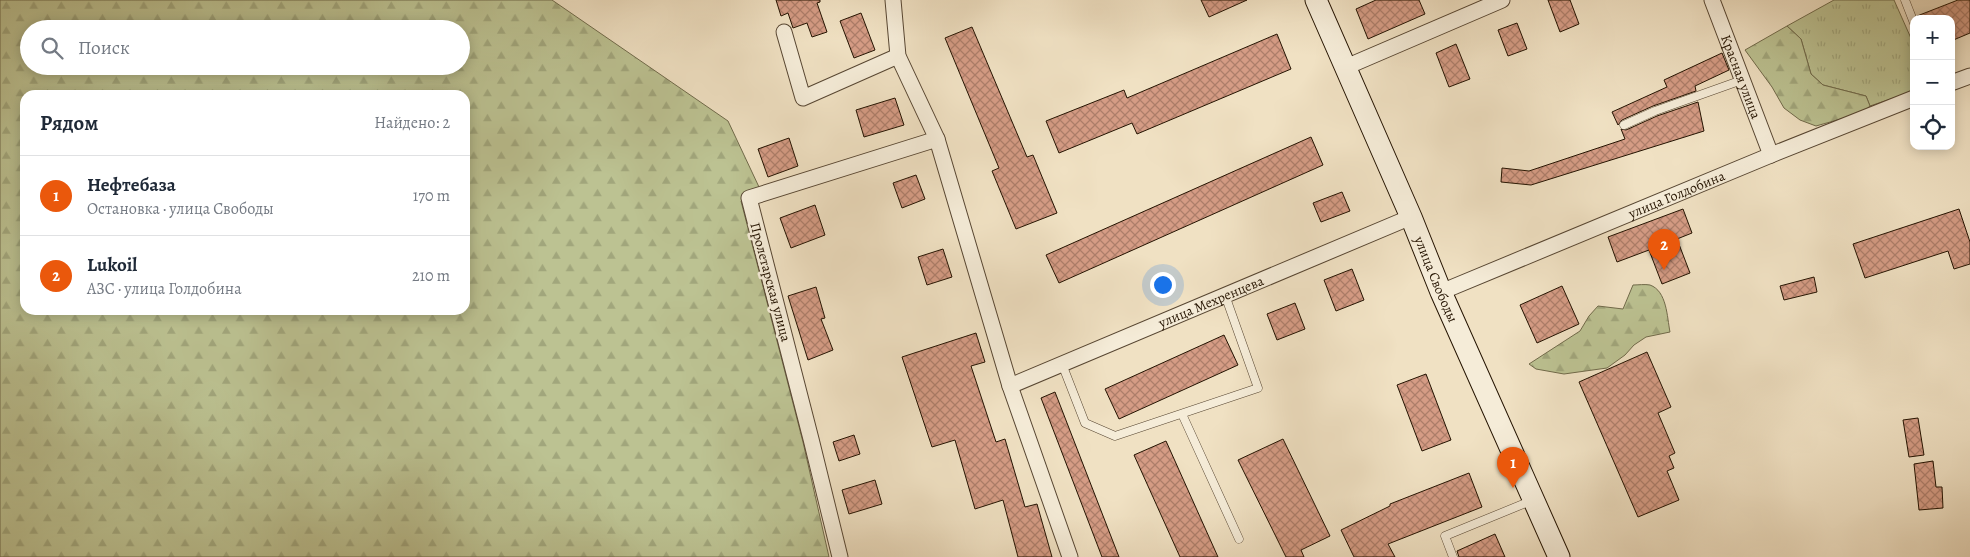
<!DOCTYPE html>
<html lang="ru">
<head>
<meta charset="utf-8">
<style>
  :root { --surface:#fff; --page:#f6f6f7; --text:#1f2937; --muted:#747a83; --line:#e0e1e3; --accent:#ea580c }
  body { margin:0; font-family:Alegreya,serif; background:var(--page); color:var(--text) }
  .controls { position:absolute; right:15px; top:15px; display:grid; overflow:hidden; border-radius:10px; box-shadow:0 2px 12px #0003 }
  .controls button { width:45px; height:45px; display:grid; place-items:center; padding:0; border:0; border-bottom:1px solid var(--line); background:var(--surface); color:var(--text); font:25px sans-serif }
  .you { position:absolute; left:1162px; top:284px; width:18px; height:18px; margin:-12px; border:4px solid #fff; border-radius:50%; background:#1a73e8; box-shadow:0 0 0 8px #1a73e833 }
  .badge { display:grid; place-items:center; width:32px; height:32px; border-radius:50%; background:var(--accent); color:#fff; font-size:16px; font-weight:700 }
  .pin { position:absolute; translate:-50% -41px; filter:drop-shadow(0 1px 2px #0008) }
  .pin::after { content:''; position:absolute; top:26px; width:18px; height:15px; background:inherit; clip-path:polygon(0 0,100% 0,50% 100%) }
  .list { margin:0; padding:0; list-style:none }
  h2 { display:flex; justify-content:space-between; align-items:center; height:65px; margin:0; padding:0 20px; font-size:21px }
  h2 small { font-size:16px; font-weight:400; color:var(--muted) }
  .list li { display:grid; grid-template-columns:32px 1fr auto; gap:15px; align-items:center; box-sizing:border-box; height:80px; padding:0 20px; border-top:1px solid var(--line) }
  .list b { display:block; font-size:19px; white-space:nowrap }
  .list p { margin:0; font-size:16px; white-space:nowrap; color:var(--muted) }
  .list em { font-size:16px; font-style:normal; color:var(--muted) }
  .icon { flex:none; width:28px; height:28px; fill:none; stroke:currentColor; stroke-width:2; stroke-linecap:round; stroke-linejoin:round }
  .map { position:relative; flex:none; width:1970px; height:557px; overflow:hidden }
  .search { position:absolute; background:var(--surface); box-shadow:0 2px 12px #0003; left:20px; top:20px; width:450px; height:55px; display:flex; align-items:center; gap:12px; box-sizing:border-box; padding:0 18px; border-radius:28px; color:var(--muted); font-size:19px }
  .panel { position:absolute; background:var(--surface); box-shadow:0 2px 12px #0003; left:20px; top:90px; width:450px; height:225px; border-radius:15px }
  .map>svg:first-child { display:block }
  .grass { fill:url(#grass-tufts); stroke:#706a4a }
  .forest { fill:url(#forest-firs); stroke:#706a4a; fill-rule:evenodd }
  .building { fill:url(#building-cross-hatch); stroke:#241301 }
  .lines { fill:none; stroke-linecap:round; stroke-linejoin:round }
  .service-casing { stroke:#574632; stroke-width:9 }
  .minor-casing { stroke:#574632; stroke-width:17 }
  .secondary-casing { stroke:#241301; stroke-width:23 }
  .service { stroke:#f5ecd8; stroke-width:8 }
  .minor { stroke:#f5ecd8; stroke-width:15 }
  .secondary { stroke:#f5ecd8; stroke-width:21 }
  .labels { text-anchor:middle; stroke-width:5; stroke-linejoin:round; paint-order:stroke }
  .street-label { font-size:14px; fill:#241301; stroke:#f5ecd8 }
</style>
</head>
<body>
<div class="map">
<svg width="1970" height="557" viewBox="0 0 1970 557">
  <defs>
    <pattern id="grass-tufts" width="24" height="20" patternUnits="userSpaceOnUse" patternTransform="scale(1.25)"><rect width="24" height="20" fill="#bcc292"/><path d="M3 7l-1-3M5 7V3M7 7l1-3M15 17l-1-3M17 17v-4M19 17l1-3" fill="none" stroke="#a1a67c"/></pattern>
    <pattern id="forest-firs" width="22" height="20" patternUnits="userSpaceOnUse" patternTransform="scale(1.25)"><rect width="22" height="20" fill="#bcc292"/><path d="M5 1l3.5 6h-7zM16 11l3.5 6h-7z" fill="#a1a67c"/></pattern>
    <pattern id="building-cross-hatch" width="8" height="8" patternUnits="userSpaceOnUse" patternTransform="scale(1.25)"><rect width="8" height="8" fill="#d59c85"/><path d="M0 0l8 8M0 8l8-8" fill="none" stroke="#ad7e6a"/></pattern>
  </defs>
  <rect width="100%" height="100%" fill="#f0e1c3"/>
  <filter id="stains"><feTurbulence type="fractalNoise" baseFrequency=".004" numOctaves="4"/><feColorMatrix values="0 0 0 0 .2 0 0 0 0 .09 0 0 0 0 .02 0 0 0 .5 -.17"/></filter>
  <radialGradient id="worn" r=".72"><stop offset=".6" stop-color="#630" stop-opacity="0"/><stop offset="1" stop-color="#630" stop-opacity=".3"/></radialGradient>
  <!-- grass -->
  <path class="grass" d="M 1834,0 L 1894,0 L 1914,45 L 1914,91 L 1870,106 L 1866,96 L 1823,85 L 1811,74 L 1801,39 L 1787,26 Z"/>
  <!-- forest -->
  <path class="forest" d="M 0,0 L 552,0 L 728,121 L 759,187 L 741,201 L 803,442 L 829,557 L 0,557 ZM 29,29 L 461,29 L 461,66 L 29,66 ZM 25,95 L 465,95 L 465,310 L 25,310 Z
    M 1787,26 L 1801,39 L 1811,74 L 1823,85 L 1866,96 L 1870,106 L 1862,113 L 1816,126 L 1800,120 L 1784,108 L 1772,87 L 1745,50 Z
    M 1633,285 C 1638,285 1645,284 1650,285 C 1667,291 1667,317 1670,332 L 1646,337 L 1634,345 L 1625,355 L 1607,368 L 1564,374 L 1536,369 L 1529,364 L 1580,331 L 1589,316 L 1598,306 L 1623,309 Z"/>
  <!-- building -->
  <path class="building" d="M 776,0 L 820,0 L 820,2 L 817,3 L 827,32 L 812,37 L 807,23 L 793,28 L 788,13 L 781,16 Z
    M 1201,0 L 1247,0 L 1209,17 Z
    M 1376,0 L 1419,0 L 1425,14 L 1368,39 L 1356,9 Z
    M 1548,0 L 1570,0 L 1579,24 L 1560,32 Z
    M 1958,0 L 1970,0 L 1970,33 L 1951,41 L 1951,19 L 1918,19 L 1917,16 Z
    M 861,13 L 875,50 L 854,58 L 840,21 Z
    M 1517,23 L 1527,49 L 1508,56 L 1498,30 Z
    M 972,27 L 1027,157 L 1033,155 L 1057,213 L 1016,229 L 992,171 L 999,168 L 945,38 Z
    M 1277,34 L 1291,69 L 1137,134 L 1132,123 L 1059,153 L 1046,121 L 1124,90 L 1127,98 Z
    M 1456,44 L 1470,79 L 1449,87 L 1436,53 Z
    M 1722,53 L 1729,70 L 1695,86 L 1696,91 L 1653,106 L 1622,120 L 1618,125 L 1612,112 L 1667,87 L 1664,80 Z
    M 895,98 L 904,125 L 864,137 L 856,110 Z
    M 1698,102 L 1704,131 L 1531,185 L 1501,182 L 1502,168 L 1529,171 L 1625,139 L 1621,129 L 1626,130 L 1657,116 Z
    M 1311,137 L 1323,165 L 1059,283 L 1046,255 Z
    M 789,138 L 798,166 L 768,177 L 758,149 Z
    M 916,175 L 925,199 L 902,208 L 893,183 Z
    M 1342,192 L 1350,211 L 1321,222 L 1313,203 Z
    M 815,205 L 825,235 L 791,248 L 780,218 Z
    M 1683,209 L 1692,233 L 1677,239 L 1690,273 L 1662,284 L 1649,250 L 1617,262 L 1608,237 Z
    M 1959,209 L 1970,242 L 1970,264 L 1954,269 L 1948,251 L 1865,278 L 1853,244 Z
    M 943,249 L 952,277 L 927,285 L 918,257 Z
    M 1352,269 L 1364,300 L 1336,311 L 1324,280 Z
    M 1814,277 L 1817,292 L 1784,300 L 1780,286 Z
    M 1562,286 L 1579,324 L 1537,343 L 1520,305 Z
    M 816,287 L 825,318 L 821,319 L 833,350 L 808,360 L 788,296 Z
    M 1295,303 L 1305,329 L 1277,340 L 1267,314 Z
    M 976,333 L 985,362 L 971,366 L 996,442 L 1005,439 L 1025,507 L 1037,504 L 1052,557 L 1018,557 L 1003,500 L 975,509 L 955,440 L 932,447 L 902,357 Z
    M 1224,335 L 1238,365 L 1119,419 L 1105,389 Z
    M 1647,352 L 1671,407 L 1658,413 L 1675,453 L 1669,456 L 1674,468 L 1667,471 L 1679,500 L 1638,517 L 1579,382 Z
    M 1426,374 L 1451,440 L 1422,451 L 1397,385 Z
    M 1055,392 L 1119,557 L 1102,557 L 1041,398 Z
    M 1918,418 L 1924,455 L 1909,457 L 1903,420 Z
    M 854,435 L 860,454 L 839,461 L 833,442 Z
    M 1283,439 L 1330,536 L 1301,550 L 1304,557 L 1286,557 L 1238,460 Z
    M 1166,441 L 1218,557 L 1180,557 L 1134,455 Z
    M 1933,461 L 1936,487 L 1942,487 L 1943,508 L 1919,510 L 1914,464 Z
    M 1469,473 L 1482,507 L 1388,544 L 1395,557 L 1354,557 L 1341,530 L 1390,506 L 1390,504 Z
    M 875,480 L 882,504 L 849,514 L 842,490 Z
    M 1495,534 L 1505,557 L 1459,557 L 1457,551 Z"/>
  <g class="lines">
    <defs>
      <path id="service" d="M 1905,0 L 1914,23
        M 1624,125 L 1655,111 L 1742,80
        M 1062,364 L 1085,423 L 1115,436 L 1258,388 L 1225,295
        M 1182,414 L 1239,539
        M 1453,557 L 1445,536 L 1533,500"/>
      <g id="minor">
        <path d="M 893,0 L 898,56 L 937,139 L 1010,386 L 1070,557"/>
        <path id="s1" d="M 1712,0 L 1771,155"/>
        <path d="M 784,32 L 803,98 L 898,56"/>
        <path d="M 1346,67 L 1502,0"/>
        <path d="M 1951,83 L 1970,76"/>
        <path id="s2" d="M 1441,292 L 1771,155 L 1914,98"/>
        <path id="s3" d="M 1010,386 L 1411,217"/>
        <path d="M 840,557 L 811,439 L 749,198 L 937,139"/>
      </g>
      <g id="secondary">
        <path id="s4" d="M 1316,0 L 1411,217 L 1441,292 L 1559,557"/>
      </g>
    </defs>
    <!-- service casing -->
    <use href="#service" class="service-casing"/>
    <!-- minor casing -->
    <use href="#minor" class="minor-casing"/>
    <!-- secondary casing -->
    <use href="#secondary" class="secondary-casing"/>
    <!-- service -->
    <use href="#service" class="service"/>
    <!-- minor -->
    <use href="#minor" class="minor"/>
    <!-- secondary -->
    <use href="#secondary" class="secondary"/>
  </g>
  <g class="labels">
    <!-- street labels -->
    <g class="street-label">
      <text dy="5" stroke="none"><textPath href="#s1" startOffset="82">Красная улица</textPath></text>
      <text dy="5" stroke="none"><textPath href="#s2" startOffset="255">улица Голдобина</textPath></text>
      <text dy="5" stroke="none"><textPath href="#s4" startOffset="304">улица Свободы</textPath></text>
      <text transform="translate(771 282) rotate(75)" y="5">Пролетарская улица</text>
      <text dy="5" stroke="none"><textPath href="#s3" startOffset="218">улица Мехренцева</textPath></text>
    </g>
  </g>
  <rect width="100%" height="100%" filter="url(#stains)"/>
  <rect width="100%" height="100%" fill="url(#worn)"/>
</svg>
<div class="controls">
<button>+</button>
<button>−</button>
<button><svg class="icon" aria-label="locate" viewBox="0 0 24 24"><circle cx="12" cy="12" r="6"/><path d="M12 2v4M12 18v4M2 12h4M18 12h4"/></svg></button>
</div>
<div class="you"></div>
<div class="pin badge" style="left:1513px;top:488px">1</div>
<div class="pin badge" style="left:1664px;top:270px">2</div>
<div class="search"><svg class="icon" aria-label="search" viewBox="0 0 24 24"><circle cx="10" cy="10" r="6"/><path d="M15 15l6 6"/></svg>Поиск</div>
<section class="panel">
<h2>Рядом<small>Найдено: 2</small></h2>
<ul class="list">
<li><span class="badge">1</span><div><b>Нефтебаза</b><p>Остановка · улица Свободы</p></div><em>170 m</em></li>
<li><span class="badge">2</span><div><b>Lukoil</b><p>АЗС · улица Голдобина</p></div><em>210 m</em></li>
</ul>
</section>
</div>
</body>
</html>
